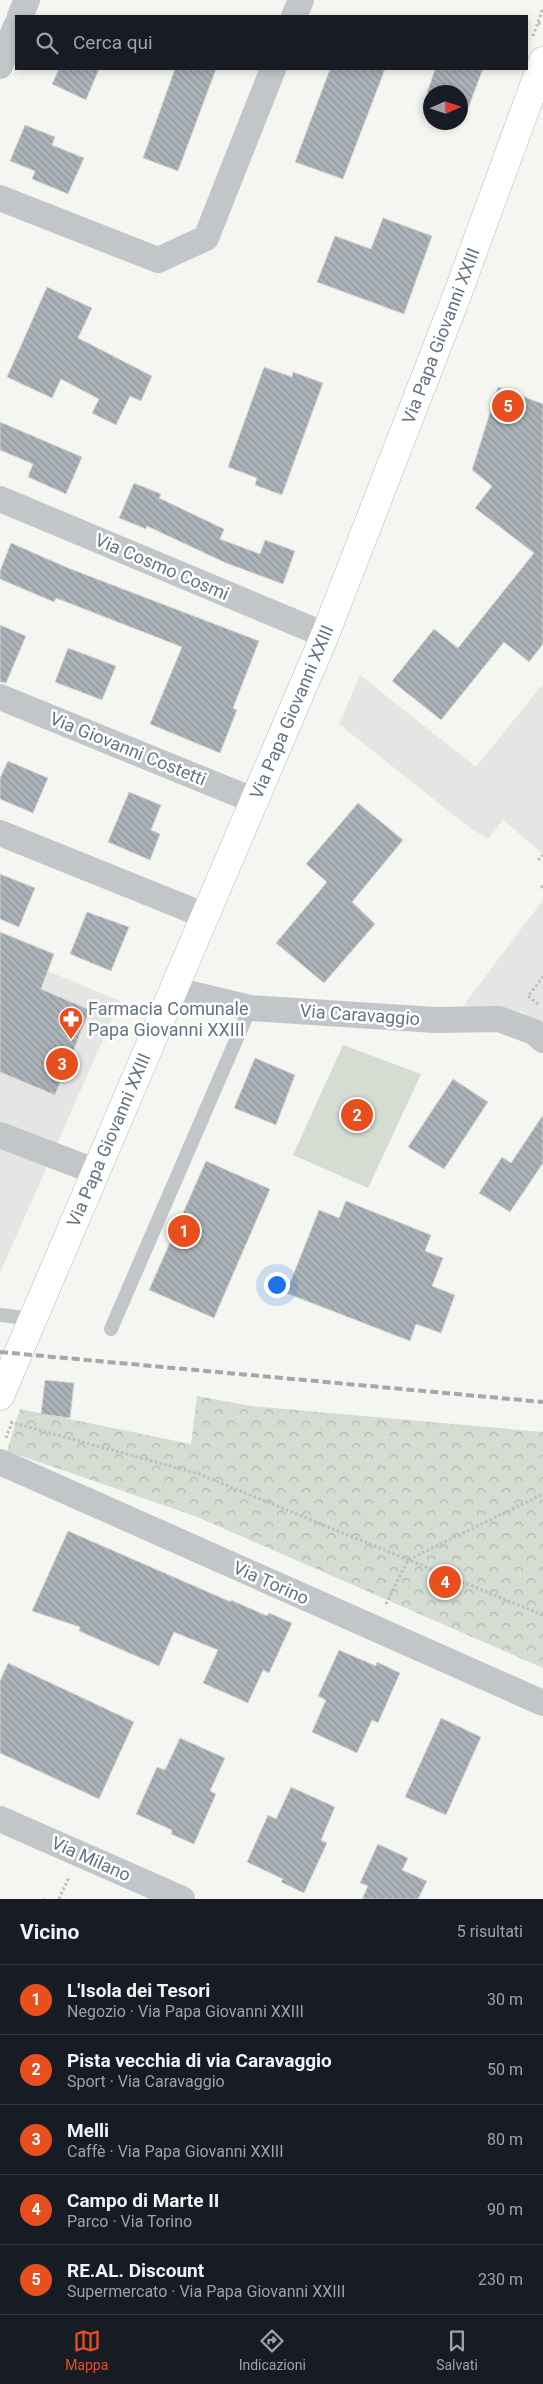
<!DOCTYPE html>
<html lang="it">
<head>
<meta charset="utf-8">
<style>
  :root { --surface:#171b24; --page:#242831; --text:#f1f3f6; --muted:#9ea1a6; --line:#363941; --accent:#e74f1f }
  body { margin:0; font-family:Roboto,sans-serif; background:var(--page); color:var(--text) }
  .compass { position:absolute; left:423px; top:85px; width:45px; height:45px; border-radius:50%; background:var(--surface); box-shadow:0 2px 8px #0003; rotate:87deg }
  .you { position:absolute; left:276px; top:1284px; width:18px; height:18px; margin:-12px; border:4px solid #fff; border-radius:50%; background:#1a73e8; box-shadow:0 0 0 8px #1a73e833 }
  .badge { display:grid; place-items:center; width:32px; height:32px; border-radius:50%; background:var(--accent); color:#fff; font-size:16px; font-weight:700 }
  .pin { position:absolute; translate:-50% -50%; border:2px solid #fff; box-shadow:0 1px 5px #0006 }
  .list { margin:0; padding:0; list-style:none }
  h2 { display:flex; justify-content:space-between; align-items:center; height:65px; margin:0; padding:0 20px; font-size:21px }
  h2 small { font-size:16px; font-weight:400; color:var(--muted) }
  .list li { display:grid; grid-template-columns:32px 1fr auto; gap:15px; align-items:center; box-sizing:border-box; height:70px; padding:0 20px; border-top:1px solid var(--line) }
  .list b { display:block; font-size:19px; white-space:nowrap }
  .list p { margin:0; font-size:16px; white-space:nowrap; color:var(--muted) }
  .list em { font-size:16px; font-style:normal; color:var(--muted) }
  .icon { flex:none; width:28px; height:28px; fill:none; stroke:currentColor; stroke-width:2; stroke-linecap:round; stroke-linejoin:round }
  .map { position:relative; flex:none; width:543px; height:1899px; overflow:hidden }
  .search { position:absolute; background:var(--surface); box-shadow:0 2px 8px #0003; left:15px; right:15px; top:15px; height:55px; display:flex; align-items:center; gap:12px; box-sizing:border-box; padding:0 18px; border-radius:0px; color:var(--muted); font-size:19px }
  .sheet { height:415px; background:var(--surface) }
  nav { display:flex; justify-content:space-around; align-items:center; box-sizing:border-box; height:70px; border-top:1px solid var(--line); background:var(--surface); font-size:14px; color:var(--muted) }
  nav a { display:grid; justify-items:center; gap:2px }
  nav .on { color:var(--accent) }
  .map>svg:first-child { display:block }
  .built { fill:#e5e6e4 }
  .green { fill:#d5dcd2 }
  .forest { fill:url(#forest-crowns) }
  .building { fill:url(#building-back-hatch); stroke:#d6d6d3 }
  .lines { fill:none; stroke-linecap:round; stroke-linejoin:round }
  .secondary-casing { stroke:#b4b9be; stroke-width:29 }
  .path { stroke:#bcbec0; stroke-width:3; stroke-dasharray:2.5 2.5; stroke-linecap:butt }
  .lane { stroke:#c2c6c9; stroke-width:14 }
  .street { stroke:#c2c6c9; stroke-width:26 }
  .secondary { stroke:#fff; stroke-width:28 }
  .rail { stroke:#a2a8ae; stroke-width:4; stroke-dasharray:8 4; stroke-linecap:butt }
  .labels { text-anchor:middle; stroke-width:5; stroke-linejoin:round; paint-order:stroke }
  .street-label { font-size:18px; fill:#637483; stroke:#fff }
  .poi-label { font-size:18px; fill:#637483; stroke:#fff; text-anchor:start }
</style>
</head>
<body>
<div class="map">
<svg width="543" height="1899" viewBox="0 0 543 1899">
  <defs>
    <pattern id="forest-crowns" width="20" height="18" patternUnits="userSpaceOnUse" patternTransform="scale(1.25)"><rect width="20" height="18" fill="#d5dcd2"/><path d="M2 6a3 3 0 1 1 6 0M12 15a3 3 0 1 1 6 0" fill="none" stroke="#b0b7b0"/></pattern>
    <pattern id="building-back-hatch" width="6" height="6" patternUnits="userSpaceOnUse" patternTransform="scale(1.25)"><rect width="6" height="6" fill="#abb3b8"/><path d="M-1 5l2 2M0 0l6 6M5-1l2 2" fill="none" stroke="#8f969b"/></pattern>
  </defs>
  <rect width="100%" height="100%" fill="#f5f5f1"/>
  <!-- built -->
  <path class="built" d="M 360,675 L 476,767 L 543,684 L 543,854 L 503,820 L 488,839 L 470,828 L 339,724 Z
    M 543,900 L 543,1028 L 522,1012 L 496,1008 L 460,1010 Z
    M 0,951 L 120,1001 L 0,1273 Z"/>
  <!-- green -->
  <path class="green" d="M 343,1045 L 421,1074 L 368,1188 L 293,1155 Z"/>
  <!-- forest -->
  <path class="forest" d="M 197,1396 L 251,1406 L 543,1432 L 543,1668 L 195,1516 L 7,1451 L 20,1409 L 191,1444 Z"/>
  <!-- building -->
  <path class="building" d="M 59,69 L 99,69 L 86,100 L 52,84 Z
    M 175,69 L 216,69 L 178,171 L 143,158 Z
    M 330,69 L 385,69 L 343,179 L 295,162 Z
    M 435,69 L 483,69 L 468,108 L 460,106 L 460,92 L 427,93 Z
    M 25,125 L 55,137 L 52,145 L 84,158 L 68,194 L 32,179 L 35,171 L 10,161 Z
    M 383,218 L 432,236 L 404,314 L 317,282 L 335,236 L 371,249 Z
    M 47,287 L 92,308 L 78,338 L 152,376 L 141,401 L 130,396 L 116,425 L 92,413 L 99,399 L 61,379 L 52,398 L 7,377 Z
    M 264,367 L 292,377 L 293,372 L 323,383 L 282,495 L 255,485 L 257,478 L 228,467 Z
    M 498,387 L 543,404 L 543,644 L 529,662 L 504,642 L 441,720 L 392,681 L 434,629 L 458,648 L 534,553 L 475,508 L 492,486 L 472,470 Z
    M 0,422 L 82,457 L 66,494 L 28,477 L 33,464 L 0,450 Z
    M 134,483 L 161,494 L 159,498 L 224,529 L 220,539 L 260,554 L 265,540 L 295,551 L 283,584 L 226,563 L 147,526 L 146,529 L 119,518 Z
    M 11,543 L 68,568 L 259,641 L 233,708 L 237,710 L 220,753 L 150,724 L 182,647 L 56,598 L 54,602 L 0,579 L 0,571 Z
    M 0,625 L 26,636 L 6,683 L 0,682 Z
    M 68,648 L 116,666 L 102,700 L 55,682 Z
    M 8,761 L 48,778 L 33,813 L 0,799 L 0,778 Z
    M 129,792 L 161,805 L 151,830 L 160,834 L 150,860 L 108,842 Z
    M 358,803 L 403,840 L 352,902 L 375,924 L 324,983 L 276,943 L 327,882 L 306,864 Z
    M 0,874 L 35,888 L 19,927 L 0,919 Z
    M 87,912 L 129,927 L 111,971 L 70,954 Z
    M 0,932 L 54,954 L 41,989 L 90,1010 L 55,1095 L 0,1072 Z
    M 255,1058 L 295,1075 L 276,1125 L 234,1108 Z
    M 453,1079 L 488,1102 L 444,1169 L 408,1147 Z
    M 543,1115 L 543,1163 L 510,1212 L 479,1193 L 502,1157 L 511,1163 Z
    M 206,1161 L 270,1189 L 214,1318 L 149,1290 Z
    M 346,1201 L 431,1235 L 425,1251 L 443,1258 L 432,1286 L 455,1295 L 441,1333 L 416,1324 L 410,1341 L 286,1293 L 319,1210 L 339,1218 Z
    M 45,1380 L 74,1383 L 70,1418 L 41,1414 Z
    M 68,1531 L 231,1602 L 231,1600 L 267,1616 L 269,1613 L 292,1623 L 269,1673 L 263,1670 L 248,1703 L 203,1683 L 218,1650 L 174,1632 L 159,1666 L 79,1631 L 80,1627 L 32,1611 Z
    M 339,1650 L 376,1666 L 377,1662 L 400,1673 L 378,1723 L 372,1720 L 357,1753 L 312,1732 L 326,1700 L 318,1696 Z
    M 8,1663 L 134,1722 L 99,1799 L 0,1753 L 0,1681 Z
    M 441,1718 L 481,1737 L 446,1815 L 405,1797 Z
    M 180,1738 L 225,1758 L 210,1791 L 216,1794 L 194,1844 L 171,1834 L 172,1830 L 136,1814 L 157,1767 L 165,1770 Z
    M 291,1787 L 335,1807 L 321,1840 L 327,1843 L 304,1893 L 281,1882 L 283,1879 L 247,1862 L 268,1815 L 276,1819 Z
    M 378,1844 L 408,1858 L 402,1870 L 427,1881 L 418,1899 L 362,1899 L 368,1886 L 360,1883 Z"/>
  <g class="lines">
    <defs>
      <path id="secondary" d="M 0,1396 L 325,635 L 456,298 L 543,61"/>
    </defs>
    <!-- secondary casing -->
    <use href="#secondary" class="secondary-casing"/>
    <!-- path -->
    <path class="path" d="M 538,23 L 543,24
      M 533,36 L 543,8
      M 538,860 L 543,855
      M 541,886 L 543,888
      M 538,1004 L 528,996 L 543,977
      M 10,1422 L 199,1474 L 543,1615
      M 6,1438 L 13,1420
      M 386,1604 L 408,1560 L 543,1494
      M 44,1899 L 45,1899
      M 59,1899 L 69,1877"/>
    <!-- lane -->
    <path class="lane" d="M 0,1315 L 33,1319
      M 111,1329 L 250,1008"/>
    <!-- street -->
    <path class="street" d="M 20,16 L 27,0
      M 294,16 L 301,0
      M 0,66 L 16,26
      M 0,198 L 158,260 L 206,238 L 273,69
      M 0,499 L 325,635
      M 0,697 L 255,801
      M 0,833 L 206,916
      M 174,990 L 250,1008 L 435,1020 L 499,1019 L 534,1032 L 543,1040
      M 0,1135 L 94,1171
      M 0,1462 L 543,1703
      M 0,1819 L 182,1899"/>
    <!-- secondary -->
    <use href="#secondary" class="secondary"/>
    <!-- rail -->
    <path class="rail" d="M 0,1352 L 543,1402"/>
  </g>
  <!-- icons -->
  <defs>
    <symbol id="pharmacy-pin" viewBox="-11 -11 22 30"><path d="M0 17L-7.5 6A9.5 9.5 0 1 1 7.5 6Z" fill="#e74f1f" stroke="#fff"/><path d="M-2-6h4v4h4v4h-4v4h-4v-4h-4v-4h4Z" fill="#fff"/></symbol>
  </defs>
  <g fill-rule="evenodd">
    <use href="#pharmacy-pin" x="57" y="1005" width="28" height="38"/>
  </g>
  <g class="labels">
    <!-- street labels -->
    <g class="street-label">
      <text transform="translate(441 336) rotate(-69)" y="6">Via Papa Giovanni XXIII</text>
      <text transform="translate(162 567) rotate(23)" y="6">Via Cosmo Cosmi</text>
      <text transform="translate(292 712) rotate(-67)" y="6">Via Papa Giovanni XXIII</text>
      <text transform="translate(128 749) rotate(22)" y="6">Via Giovanni Costetti</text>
      <text transform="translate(360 1015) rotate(4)" y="6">Via Caravaggio</text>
      <text transform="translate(109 1140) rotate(-67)" y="6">Via Papa Giovanni XXIII</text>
      <text transform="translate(271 1583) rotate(24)" y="6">Via Torino</text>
      <text transform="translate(91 1859) rotate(24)" y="6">Via Milano</text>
    </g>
    <!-- poi labels -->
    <g class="poi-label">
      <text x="88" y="1015">Farmacia Comunale<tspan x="88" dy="21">Papa Giovanni XXIII</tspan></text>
    </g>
  </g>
</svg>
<svg class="compass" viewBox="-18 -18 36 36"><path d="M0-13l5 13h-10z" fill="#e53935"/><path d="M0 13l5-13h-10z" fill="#9ea1a6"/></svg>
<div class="you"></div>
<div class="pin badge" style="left:184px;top:1231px">1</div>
<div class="pin badge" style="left:357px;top:1115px">2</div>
<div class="pin badge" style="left:62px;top:1064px">3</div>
<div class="pin badge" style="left:445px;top:1582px">4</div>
<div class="pin badge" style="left:508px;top:406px">5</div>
<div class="search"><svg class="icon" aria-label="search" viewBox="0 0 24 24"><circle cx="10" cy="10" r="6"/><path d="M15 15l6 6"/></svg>Cerca qui</div>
</div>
<section class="sheet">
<h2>Vicino<small>5 risultati</small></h2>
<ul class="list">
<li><span class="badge">1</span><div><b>L'Isola dei Tesori</b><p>Negozio · Via Papa Giovanni XXIII</p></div><em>30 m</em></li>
<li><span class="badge">2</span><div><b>Pista vecchia di via Caravaggio</b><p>Sport · Via Caravaggio</p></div><em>50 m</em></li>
<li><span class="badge">3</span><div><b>Melli</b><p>Caffè · Via Papa Giovanni XXIII</p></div><em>80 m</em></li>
<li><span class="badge">4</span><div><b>Campo di Marte II</b><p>Parco · Via Torino</p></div><em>90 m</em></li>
<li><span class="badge">5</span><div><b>RE.AL. Discount</b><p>Supermercato · Via Papa Giovanni XXIII</p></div><em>230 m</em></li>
</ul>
</section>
<nav>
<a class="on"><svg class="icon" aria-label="map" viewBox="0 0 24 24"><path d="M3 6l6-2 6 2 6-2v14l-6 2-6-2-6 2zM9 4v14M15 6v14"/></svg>Mappa</a>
<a><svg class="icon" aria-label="directions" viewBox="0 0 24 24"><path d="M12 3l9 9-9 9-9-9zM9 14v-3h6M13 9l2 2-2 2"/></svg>Indicazioni</a>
<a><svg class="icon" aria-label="saved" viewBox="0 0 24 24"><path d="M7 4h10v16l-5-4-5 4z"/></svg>Salvati</a>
</nav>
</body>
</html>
